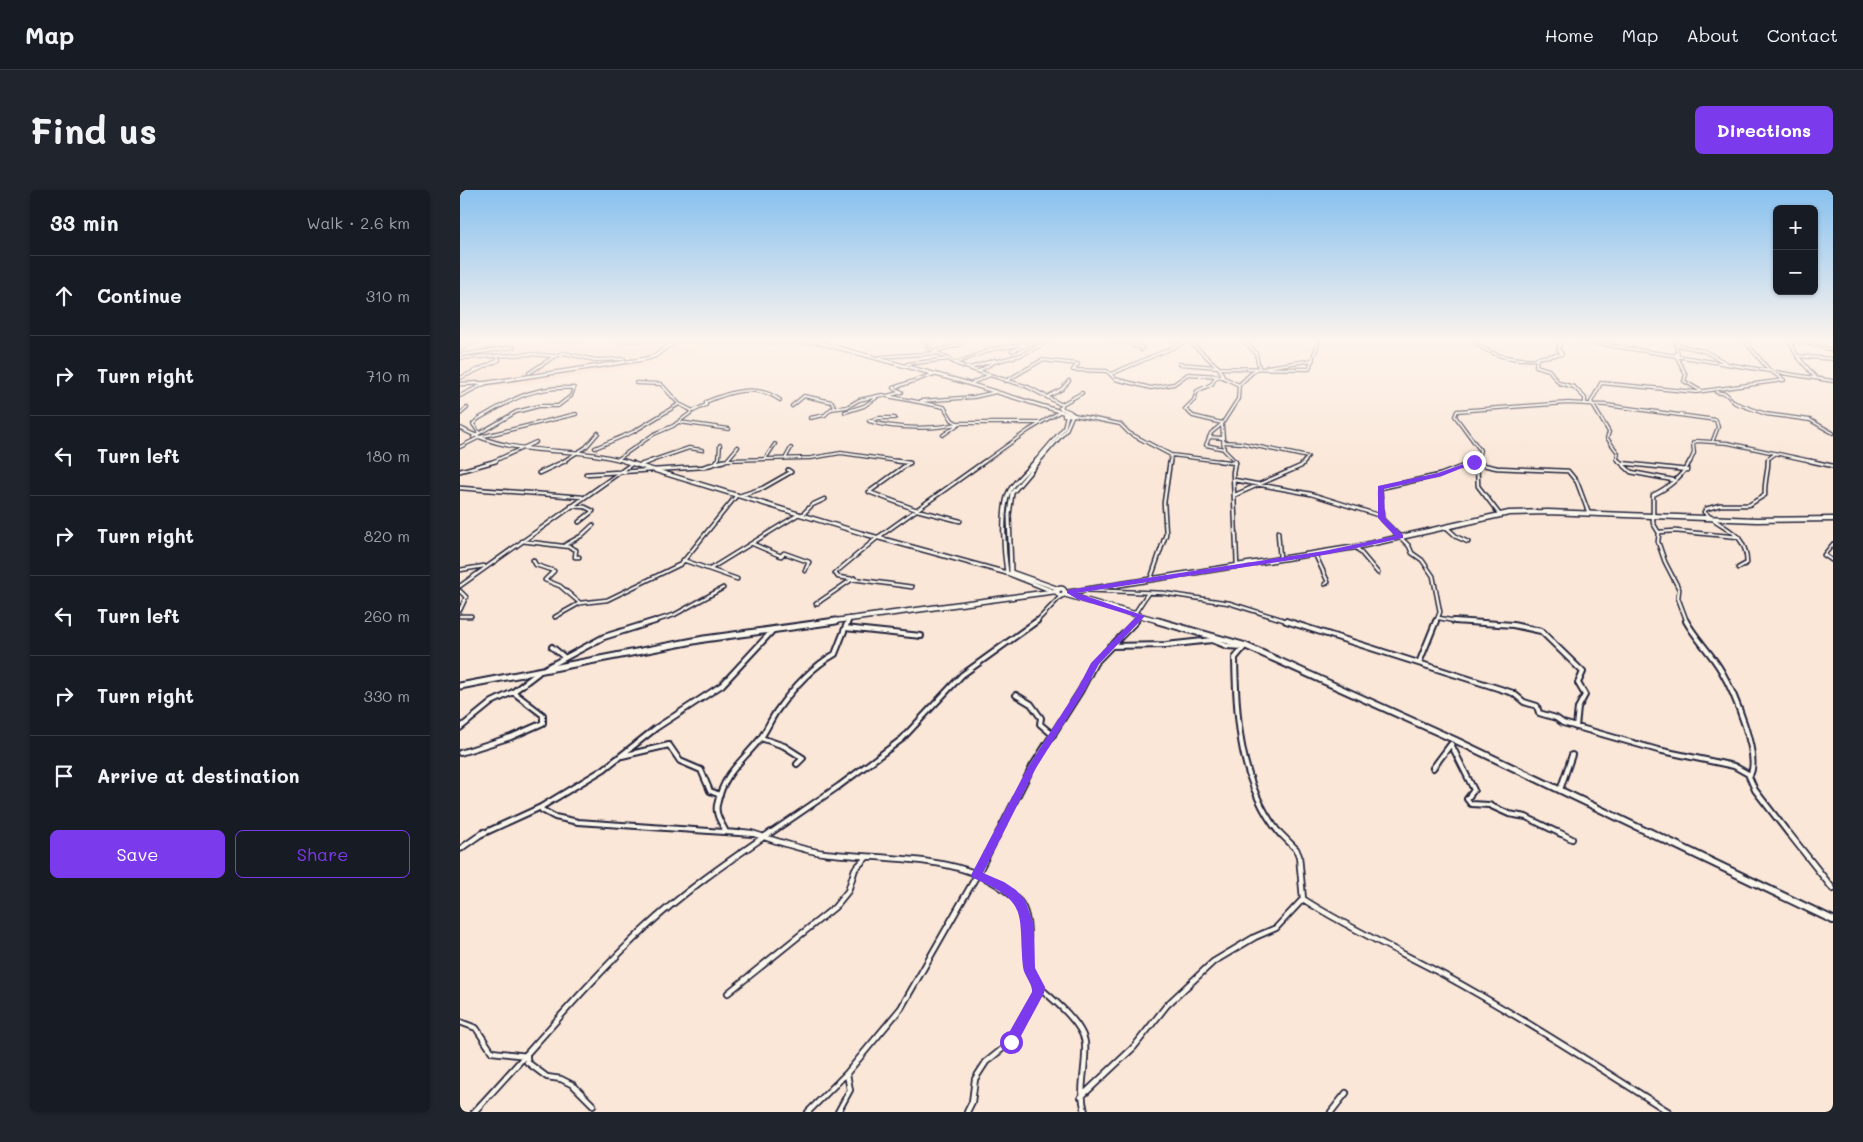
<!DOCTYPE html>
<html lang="en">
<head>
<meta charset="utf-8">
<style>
  :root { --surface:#171b24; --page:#20242c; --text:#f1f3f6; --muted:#9ea1a6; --line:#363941; --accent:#7c3aed }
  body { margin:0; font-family:Mali,sans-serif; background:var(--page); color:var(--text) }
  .controls { position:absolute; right:15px; top:15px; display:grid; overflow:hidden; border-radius:8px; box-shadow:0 1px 4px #0004 }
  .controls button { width:45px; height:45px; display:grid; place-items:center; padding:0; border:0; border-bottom:1px solid var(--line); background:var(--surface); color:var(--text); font:25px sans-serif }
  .stop { position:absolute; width:15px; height:15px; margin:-11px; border:4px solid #7c3aed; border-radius:50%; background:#fff }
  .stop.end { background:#7c3aed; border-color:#fff; box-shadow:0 1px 5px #0008 }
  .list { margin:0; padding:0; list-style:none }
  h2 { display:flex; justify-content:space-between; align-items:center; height:65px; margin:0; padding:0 20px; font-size:21px }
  h2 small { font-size:16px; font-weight:400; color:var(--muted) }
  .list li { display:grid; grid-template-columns:32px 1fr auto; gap:15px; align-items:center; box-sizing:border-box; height:80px; padding:0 20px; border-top:1px solid var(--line) }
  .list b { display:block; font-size:19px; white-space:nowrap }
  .list em { font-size:16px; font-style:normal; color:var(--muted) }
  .actions { display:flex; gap:10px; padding:15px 20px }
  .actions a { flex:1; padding:11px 0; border:1px solid var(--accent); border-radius:8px; text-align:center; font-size:18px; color:var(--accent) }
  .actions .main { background:var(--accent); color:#fff }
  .icon { flex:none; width:28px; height:28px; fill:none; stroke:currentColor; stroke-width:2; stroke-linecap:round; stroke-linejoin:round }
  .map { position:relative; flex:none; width:1373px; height:922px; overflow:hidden; border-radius:8px }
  header { display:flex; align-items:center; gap:30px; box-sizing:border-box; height:70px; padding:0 25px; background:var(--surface); border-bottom:1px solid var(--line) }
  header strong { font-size:24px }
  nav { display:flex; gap:28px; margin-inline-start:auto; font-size:18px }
  .intro { display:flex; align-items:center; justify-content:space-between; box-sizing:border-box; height:120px; padding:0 30px }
  h1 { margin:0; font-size:35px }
  .button { padding:12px 22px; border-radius:8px; background:var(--accent); color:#fff; font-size:18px; font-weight:700 }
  main { display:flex; gap:30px; padding:0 30px }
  aside { flex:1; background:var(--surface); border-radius:8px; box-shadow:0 1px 4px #0004 }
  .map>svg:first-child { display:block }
  .built { fill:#f9dcca }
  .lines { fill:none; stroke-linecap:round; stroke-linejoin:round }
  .minor-far3-casing { stroke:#22223b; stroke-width:4.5 }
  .minor-far2-casing { stroke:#22223b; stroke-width:5.5 }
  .minor-far1-casing { stroke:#22223b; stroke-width:8 }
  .minor-casing { stroke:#22223b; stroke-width:8 }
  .tertiary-far1-casing { stroke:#22223b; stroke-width:5 }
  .tertiary-casing { stroke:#22223b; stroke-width:6 }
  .secondary-far2-casing { stroke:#22223b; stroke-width:7 }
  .secondary-far1-casing { stroke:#22223b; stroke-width:9 }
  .secondary-casing { stroke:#22223b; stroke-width:10 }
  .minor-far3 { stroke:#fbf7ec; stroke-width:2 }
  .minor-far2 { stroke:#fbf7ec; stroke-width:2.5 }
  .minor-far1 { stroke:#fbf7ec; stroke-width:4 }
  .minor { stroke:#fbf7ec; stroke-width:4.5 }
  .tertiary-far1 { stroke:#fbf7ec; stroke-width:2.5 }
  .tertiary { stroke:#fbf7ec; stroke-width:3 }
  .secondary-far2 { stroke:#fbf7ec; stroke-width:4 }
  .secondary-far1 { stroke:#fbf7ec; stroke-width:5 }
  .secondary { stroke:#fbf7ec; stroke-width:6 }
  .route { fill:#7c3aed }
</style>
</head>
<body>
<header>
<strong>Map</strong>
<nav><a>Home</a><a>Map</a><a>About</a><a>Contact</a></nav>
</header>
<div class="intro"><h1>Find us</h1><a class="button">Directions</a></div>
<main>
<aside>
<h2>33 min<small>Walk · 2.6 km</small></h2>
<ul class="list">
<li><svg class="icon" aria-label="ahead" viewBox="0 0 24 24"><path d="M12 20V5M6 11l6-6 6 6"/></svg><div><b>Continue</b></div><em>310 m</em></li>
<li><svg class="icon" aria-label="right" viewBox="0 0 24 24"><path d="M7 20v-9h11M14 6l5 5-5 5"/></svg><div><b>Turn right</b></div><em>710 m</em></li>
<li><svg class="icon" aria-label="left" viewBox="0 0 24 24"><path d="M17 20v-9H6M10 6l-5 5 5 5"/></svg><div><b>Turn left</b></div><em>180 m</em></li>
<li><svg class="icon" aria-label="right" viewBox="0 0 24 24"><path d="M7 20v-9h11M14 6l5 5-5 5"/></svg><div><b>Turn right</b></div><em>820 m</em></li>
<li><svg class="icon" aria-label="left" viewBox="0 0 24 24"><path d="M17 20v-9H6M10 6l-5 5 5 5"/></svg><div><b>Turn left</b></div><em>260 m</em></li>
<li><svg class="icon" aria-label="right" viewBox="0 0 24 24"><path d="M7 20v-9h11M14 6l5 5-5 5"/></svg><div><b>Turn right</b></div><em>330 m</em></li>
<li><svg class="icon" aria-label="arrive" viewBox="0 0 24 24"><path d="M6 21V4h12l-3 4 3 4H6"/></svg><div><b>Arrive at destination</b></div></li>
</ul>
<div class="actions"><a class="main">Save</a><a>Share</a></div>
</aside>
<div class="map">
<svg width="1373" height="922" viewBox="0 0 1373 922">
  <rect width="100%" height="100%" fill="#fae7d8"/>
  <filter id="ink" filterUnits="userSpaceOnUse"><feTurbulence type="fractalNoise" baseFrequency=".02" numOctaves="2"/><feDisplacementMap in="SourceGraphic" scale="10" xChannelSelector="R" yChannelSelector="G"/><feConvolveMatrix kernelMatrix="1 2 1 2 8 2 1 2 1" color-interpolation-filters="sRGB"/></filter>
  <g filter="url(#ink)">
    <!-- built -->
    <path class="built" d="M 0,150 L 251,150 L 211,173 L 50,196 L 0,195 Z"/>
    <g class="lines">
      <defs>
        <path id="minor-far3" d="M 459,150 L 470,150
          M 711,150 L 747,150
          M 783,150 L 796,163 L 799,178
          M 1012,150 C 1032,167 1051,170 1077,169
          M 1102,150 L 1098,159 L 1102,164 L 1077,168 L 1076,176 L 1089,180 L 1099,193 L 1114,197 L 1125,208 L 1125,214
          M 1116,150 L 1310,181
          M 1215,150 L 1218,164 L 1216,164 L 1219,167
          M 1369,150 L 1373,153
          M 358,151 L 363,150
          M 467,151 L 467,157 L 497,174 L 529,185
          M 651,151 L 674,153 L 677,150
          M 730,152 L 759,178 L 763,186
          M 674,153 L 673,156 L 682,157 L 681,160
          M 1218,155 L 1244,161 L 1268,174
          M 475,161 L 502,154
          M 552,161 L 579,150
          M 0,165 L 54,157
          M 1337,166 L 1330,152 L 1346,153 L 1373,160
          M 420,167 L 477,163
          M 1217,167 L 1226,185 L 1224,191 L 1241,201
          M 0,168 L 70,164 L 94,166
          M 496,173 L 533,159 L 565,154
          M 447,174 L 488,169
          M 719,174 L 758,177
          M 807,177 L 853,170
          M 510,178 L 535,170
          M 759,178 L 849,179 L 859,150
          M 519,181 L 534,172 L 561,165 L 591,150
          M 1316,182 L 1373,191
          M 69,183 L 95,166 L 104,163 L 135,170 L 164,169
          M 651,184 L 726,152
          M 0,188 L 39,170 L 38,168
          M 1356,188 L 1337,166 L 1373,169
          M 546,191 L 582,170 L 618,174 L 613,180 L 647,181 L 655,189 L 691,198 L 714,194 L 728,184 L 758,186
          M 176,193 L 201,194 L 219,214 L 233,221
          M 512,193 L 530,185 L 568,197 L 602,215 L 601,219
          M 779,195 L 796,179
          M 1256,202 L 1266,204 L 1275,213 L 1306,224 L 1350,230 L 1373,243
          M 0,206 L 26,193
          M 427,206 L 442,202 L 433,198 L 474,184
          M 587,207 L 602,199 L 609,191
          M 461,211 L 514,207 L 536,202
          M 602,214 L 622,203
          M 332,216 L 344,206 L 372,212 L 375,218
          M 385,222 L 404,216 L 416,208
          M 0,224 L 7,218
          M 614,225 L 660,234 L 669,243 L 711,265 L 769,272
          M 350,228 L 365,225 L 371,219 L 387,217 L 399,210 L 422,205 L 484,217 L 492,230 L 497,233 L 579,233
          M 435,228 L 419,228 L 409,231 C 433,239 476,240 500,233 L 483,245
          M 219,232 L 269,239
          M 762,233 L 733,226 L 725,219 L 734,210 L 737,201 L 752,194 L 755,188 L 760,186 L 779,195 L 778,209 L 762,234 L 764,260 L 776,272
          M 762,234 L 751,243 L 746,255 L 764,259
          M 13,247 L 56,222 L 79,216 L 98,216 L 111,206 L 114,198 C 74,195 51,210 18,229 L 13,234 L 19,243
          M 749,247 L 762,248
          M 763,252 L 781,253 L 848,267 L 844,272
          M 0,257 L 20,247 L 116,224
          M 135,258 L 173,242 L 219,214
          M 326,267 L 331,258
          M 158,269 L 194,244 L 213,236 L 233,221 L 246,215 L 246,212 C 269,202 296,193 320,210
          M 305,269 L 315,254
          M 267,270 L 278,257
          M 32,272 L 76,252
          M 102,272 L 126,257 L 138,243
          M 188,272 L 229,258 L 242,260
          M 256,272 L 259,268 L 260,255
          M 259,272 L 267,270 L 351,268 L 381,263 L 444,272
          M 524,272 L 569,240 L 601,221
          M 710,272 L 711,265
          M 1017,272 L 1020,260 L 995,226 L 997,221 L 1108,213 L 1146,215 L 1256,230 L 1258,237 L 1253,250
          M 1160,272 L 1157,269 L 1158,263 L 1147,248 L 1149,242 L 1131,212 L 1141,193 L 1236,202 L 1324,190 L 1309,180 L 1284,150
          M 1230,272 L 1234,263 L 1233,253 L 1237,251 L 1268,253 L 1356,272
          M 1308,272 L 1308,269 L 1315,264"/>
        <path id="minor-far2" d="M 436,271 L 450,273
          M 759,271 L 776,273
          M 775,271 L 773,283 L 777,376
          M 1017,271 L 1018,296 L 1040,325
          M 1159,271 L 1171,282 L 1213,290
          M 1350,271 L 1373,276
          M 255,273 L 257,271
          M 449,273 L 409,302 L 457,320 L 500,331
          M 1014,273 L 1037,278 L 1108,281 L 1117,292 L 1129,324
          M 1161,273 L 1227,280
          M 180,275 L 192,271
          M 0,281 L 36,271
          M 79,283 L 105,271
          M 126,284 L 243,277 L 264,271
          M 774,290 L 851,304 L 921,326
          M 0,298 L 122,307
          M 775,305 L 841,276 L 845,271
          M 279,306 L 303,298 L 331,282 L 328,280
          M 111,316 L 125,317 L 133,321 L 119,332
          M 342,325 L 352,315 L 365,309
          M 986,337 L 997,347 L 1008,352
          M 818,342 L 820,369
          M 1199,342 L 1215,341 L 1279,347
          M 62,351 L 110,357 L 116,360 L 115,367 L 119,367
          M 293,354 L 321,366 L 324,363 L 349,372 L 345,381
          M 1373,354 L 1364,365 L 1373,371
          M 105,355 L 121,346 L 133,335
          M 896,357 L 918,383
          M 855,364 L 868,392 L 865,394
          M 73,370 L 76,375 L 94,381 L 85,390 L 100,396 L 120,413
          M 223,370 L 277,389
          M 1278,378 L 1287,373 C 1286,341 1265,341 1244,322 L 1246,319 L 1260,315 L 1289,315 L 1305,305 C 1304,293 1308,283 1308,271
          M 250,379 L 339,324
          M 0,380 L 24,376
          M 691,388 L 706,344 L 704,313 L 710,271
          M 0,396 L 173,273
          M 452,397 L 378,387 L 375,383 L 417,348 L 525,271
          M 622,400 L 703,403 L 769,413 L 830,432
          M 0,401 L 6,407 L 0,420
          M 356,414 L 394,388
          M 675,423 L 688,403
          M 0,426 L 11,426
          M 95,427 L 120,413 L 147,410 L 221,374 L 277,305
          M 979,428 L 1000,432
          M 191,432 L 214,425 L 263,398
          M 387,432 L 389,428
          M 576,432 L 603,404
          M 675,432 L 681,426
          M 976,432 L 980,422 L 973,386 L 962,370 L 952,363 L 949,356 L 922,329 L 920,298 L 980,285 L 1014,272
          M 1227,432 L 1218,408 L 1219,399 L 1205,372 L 1198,352 L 1199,343 L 1193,333 L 1193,305 C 1208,298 1223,286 1230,271"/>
        <path id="minor-far1" d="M 826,431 L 1053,503 L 1064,512 L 1077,516 L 1079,523 L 1096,528 L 1103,533 L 1198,560 L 1274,576 L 1290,585
          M 994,431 L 1053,435 L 1081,441 L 1123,482 L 1118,493 L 1125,505 L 1118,518 L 1116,537
          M 1226,431 C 1236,449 1252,464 1262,482 C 1273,501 1301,566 1290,585 L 1288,584 L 1295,600 L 1329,644
          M 385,438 L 461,446
          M 650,456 L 706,455 L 752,450 L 767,456 L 782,457
          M 785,456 L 775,468 C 776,529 780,595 820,644
          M 92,457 L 104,467
          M 959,473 L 976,431
          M 86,478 L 144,447 L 195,431
          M 556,505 L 571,514 L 581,528 L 580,534 L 593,545
          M 0,538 L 32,512 L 53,502 L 78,483
          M 301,548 L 324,556 L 343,568 L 337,574
          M 991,554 L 1014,600 L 1007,609 L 1011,614 L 1029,615 L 1049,624 L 1066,627 L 1101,644
          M 0,563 L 51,547 L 83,533 L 83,525 L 53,502
          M 162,566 L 209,555 L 220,571 L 241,580 L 250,601 L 260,605
          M 973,578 L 991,554
          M 1100,600 L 1112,565
          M 81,617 L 82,620 L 95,627 L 118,632 L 293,644
          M 265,640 C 261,632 255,624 257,615 C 264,582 281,573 300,549 C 306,541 310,531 316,522 C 332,499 350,478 375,464 L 388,431
          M 22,644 L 81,617 L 144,579 L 196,538 L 262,495 L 314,439
          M 309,644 L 379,596 L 442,549 L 502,485 L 577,431
          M 538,644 L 572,577 L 621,500 L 635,473 L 676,431"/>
        <path id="minor" d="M 281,642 L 291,643 C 315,650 340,660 364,663 C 423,670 503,663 550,704 C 554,707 559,710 561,714 C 576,740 559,774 579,797 L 578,803 L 551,852 L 526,872 L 515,889 L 512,912 L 507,922
          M 1098,642 L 1112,649
          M 1328,642 L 1373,699
          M 0,659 L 24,642
          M 843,709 C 888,738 937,760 984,785 C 1061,827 1135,875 1209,922
          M 579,797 C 593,809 623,834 625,853 C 627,877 618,897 625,922
          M 268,803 L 375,717 L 388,701 L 395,679 L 407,667
          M 0,832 L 16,838 L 32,862 L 67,866
          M 67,867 L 67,872 L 87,887 L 101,889 L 113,895 L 133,915
          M 621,907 L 674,857 L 707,815 L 753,772 L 795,747 L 816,738 L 843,709 L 839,666 L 836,659 L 819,642
          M 14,922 C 71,861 124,796 184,739 C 222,703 267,672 311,642
          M 348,922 L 387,883 L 441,818 L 517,685 L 539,642
          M 378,922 L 390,900 L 387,884
          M 871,922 L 886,903"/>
        <path id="tertiary-far1" d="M 89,150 L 120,150
          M 154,150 L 357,152 L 500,191 L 605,223
          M 0,159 L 17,150
          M 0,194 L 26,193 L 185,169 L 195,166 L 215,151
          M 600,218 L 610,222
          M 609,222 L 614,225 L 604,225 Z
          M 0,238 C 59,270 109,254 168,272
          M 575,272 L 604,238 L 607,226
          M 578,272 L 606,240 L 612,226"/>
        <path id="tertiary" d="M 164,271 L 401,343 L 547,383
          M 576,271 C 568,280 552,293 548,304 C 541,324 544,362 547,383 L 595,402
          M 579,271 L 552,303 L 549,325 L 551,382 L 599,399"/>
        <path id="secondary-far2" d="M597.5 402a3.5 3.5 0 1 1 7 0a3.5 3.5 0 1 1-7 0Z
          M 605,403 L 896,357 L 1049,323 L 1088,322 L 1297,330 L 1373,329
          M 603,404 L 703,432
          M 367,432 L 597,401"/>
        <path id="secondary-far1" d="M 698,431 L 786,456 L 995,550 L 1192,644
          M 0,496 L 244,449 L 376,431"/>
        <path id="secondary" d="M 1189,642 L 1373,730"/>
      </defs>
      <!-- minor-far3 casing -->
      <use href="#minor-far3" class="minor-far3-casing"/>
      <!-- minor-far2 casing -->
      <use href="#minor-far2" class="minor-far2-casing"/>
      <!-- minor-far1 casing -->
      <use href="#minor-far1" class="minor-far1-casing"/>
      <!-- minor casing -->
      <use href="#minor" class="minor-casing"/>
      <!-- tertiary-far1 casing -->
      <use href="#tertiary-far1" class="tertiary-far1-casing"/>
      <!-- tertiary casing -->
      <use href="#tertiary" class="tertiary-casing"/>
      <!-- secondary-far2 casing -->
      <use href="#secondary-far2" class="secondary-far2-casing"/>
      <!-- secondary-far1 casing -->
      <use href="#secondary-far1" class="secondary-far1-casing"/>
      <!-- secondary casing -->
      <use href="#secondary" class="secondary-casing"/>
      <!-- minor-far3 -->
      <use href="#minor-far3" class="minor-far3"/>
      <!-- minor-far2 -->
      <use href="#minor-far2" class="minor-far2"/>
      <!-- minor-far1 -->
      <use href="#minor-far1" class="minor-far1"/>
      <!-- minor -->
      <use href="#minor" class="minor"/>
      <!-- tertiary-far1 -->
      <use href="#tertiary-far1" class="tertiary-far1"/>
      <!-- tertiary -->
      <use href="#tertiary" class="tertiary"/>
      <!-- secondary-far2 -->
      <use href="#secondary-far2" class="secondary-far2"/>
      <!-- secondary-far1 -->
      <use href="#secondary-far1" class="secondary-far1"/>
      <!-- secondary -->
      <use href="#secondary" class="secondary"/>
    </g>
  </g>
  <!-- sky -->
  <linearGradient id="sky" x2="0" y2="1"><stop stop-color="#88c1ef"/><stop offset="0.54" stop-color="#fdf4ed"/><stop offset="1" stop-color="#fdf4ed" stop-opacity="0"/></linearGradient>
  <rect width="1373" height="279" fill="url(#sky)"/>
  <!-- route -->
  <path class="route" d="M 1012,271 L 1017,272 L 982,286 L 924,299 L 925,328 L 943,345 L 943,348 L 864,365 L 617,403 L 685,426 L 639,474 L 625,500 L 576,578 L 523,683 L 544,692 L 556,700 L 565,710 L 574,735 L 575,778 L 585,797 L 584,803 L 555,857 L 551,858 L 546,857 L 544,852 L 546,848 L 572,802 C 573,794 564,786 563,777 C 558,723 570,712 513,688 L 511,685 L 568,577 L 617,500 L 631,473 L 676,427 L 617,409 L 607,403 L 607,400 L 864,361 L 935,346 L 918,328 L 918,296 L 978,283 Z"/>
</svg>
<div class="controls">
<button>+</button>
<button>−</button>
</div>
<div class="stop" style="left:551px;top:852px"></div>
<div class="stop end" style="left:1014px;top:272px"></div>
</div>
</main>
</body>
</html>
